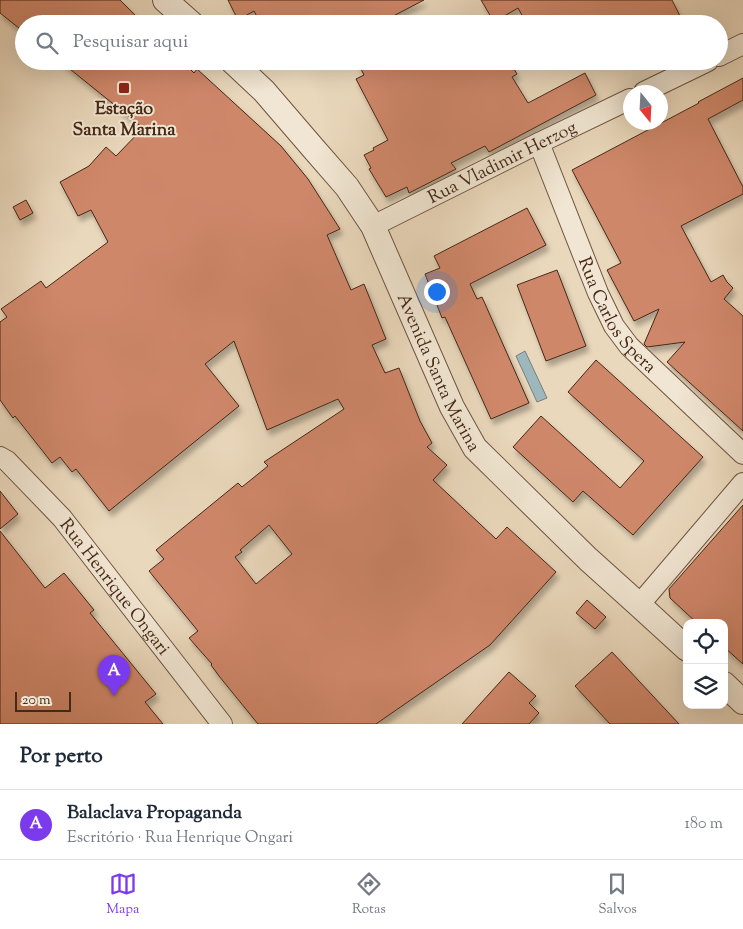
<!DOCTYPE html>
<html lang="pt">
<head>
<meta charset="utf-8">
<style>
  :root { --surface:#fff; --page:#f6f6f7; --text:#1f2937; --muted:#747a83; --line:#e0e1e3; --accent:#7c3aed }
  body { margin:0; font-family:"Sorts Mill Goudy",serif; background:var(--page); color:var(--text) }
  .controls { position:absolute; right:15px; bottom:15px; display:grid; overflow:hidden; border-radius:10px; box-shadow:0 5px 20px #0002 }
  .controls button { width:45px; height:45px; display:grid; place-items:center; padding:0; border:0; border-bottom:1px solid var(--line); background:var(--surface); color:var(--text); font:25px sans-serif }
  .compass { position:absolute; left:623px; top:85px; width:45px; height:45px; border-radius:50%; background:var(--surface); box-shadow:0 5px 20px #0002; rotate:162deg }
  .scale { position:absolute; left:15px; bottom:12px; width:56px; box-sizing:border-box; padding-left:5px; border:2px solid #452816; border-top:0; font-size:14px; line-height:18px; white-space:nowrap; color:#452816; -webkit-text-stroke:4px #f1e6d3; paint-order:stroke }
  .you { position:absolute; left:436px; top:291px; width:18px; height:18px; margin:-12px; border:4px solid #fff; border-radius:50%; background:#1a73e8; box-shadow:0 0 0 8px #1a73e833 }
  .badge { display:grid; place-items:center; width:32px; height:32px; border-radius:50%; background:var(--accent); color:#fff; font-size:16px; font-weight:700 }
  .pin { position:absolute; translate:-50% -41px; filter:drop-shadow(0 1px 2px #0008) }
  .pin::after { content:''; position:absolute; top:26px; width:18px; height:15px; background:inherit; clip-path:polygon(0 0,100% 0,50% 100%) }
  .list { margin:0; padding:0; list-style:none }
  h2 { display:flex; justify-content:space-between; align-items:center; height:65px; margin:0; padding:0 20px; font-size:21px }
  h2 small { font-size:16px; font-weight:400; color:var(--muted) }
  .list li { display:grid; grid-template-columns:32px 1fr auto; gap:15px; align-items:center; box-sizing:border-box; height:70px; padding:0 20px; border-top:1px solid var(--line) }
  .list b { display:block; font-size:19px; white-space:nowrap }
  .list p { margin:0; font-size:16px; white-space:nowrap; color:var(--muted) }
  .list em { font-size:16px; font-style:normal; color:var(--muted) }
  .icon { flex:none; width:28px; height:28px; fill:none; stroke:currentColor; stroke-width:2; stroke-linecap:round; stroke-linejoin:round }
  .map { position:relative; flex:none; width:743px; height:724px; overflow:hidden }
  .search { position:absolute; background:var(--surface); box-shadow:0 5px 20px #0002; left:15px; right:15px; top:15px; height:55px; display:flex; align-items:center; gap:12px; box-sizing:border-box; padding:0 18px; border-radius:28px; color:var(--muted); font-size:19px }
  .sheet { height:135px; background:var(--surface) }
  nav { display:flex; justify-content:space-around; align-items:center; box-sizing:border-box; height:70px; border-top:1px solid var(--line); background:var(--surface); font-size:14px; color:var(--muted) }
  nav a { display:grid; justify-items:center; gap:2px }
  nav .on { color:var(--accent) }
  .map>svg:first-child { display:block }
  .water { fill:#9db7bc; stroke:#7a7e7a }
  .building { fill:#cf876b; stroke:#452816; fill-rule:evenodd; filter:url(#shadow) }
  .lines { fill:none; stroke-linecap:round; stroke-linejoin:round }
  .minor-casing { stroke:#6e5440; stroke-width:22 }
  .tertiary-casing { stroke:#6e5440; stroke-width:26 }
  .minor { stroke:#f1e6d3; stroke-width:20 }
  .tertiary { stroke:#f1e6d3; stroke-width:24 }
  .poi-dot { fill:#8f2418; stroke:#f1e6d3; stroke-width:2 }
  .labels { text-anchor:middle; stroke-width:4; stroke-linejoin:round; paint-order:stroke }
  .poi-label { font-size:18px; font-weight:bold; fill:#452816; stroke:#f1e6d3 }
  .street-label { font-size:18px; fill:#452816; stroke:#f1e6d3 }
</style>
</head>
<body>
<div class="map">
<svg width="743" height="724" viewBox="0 0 743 724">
  <defs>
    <filter id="shadow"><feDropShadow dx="3" dy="5.5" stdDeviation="2.5" flood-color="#0004"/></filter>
  </defs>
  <rect width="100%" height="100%" fill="#ead8bc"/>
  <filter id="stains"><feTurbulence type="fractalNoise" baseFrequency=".004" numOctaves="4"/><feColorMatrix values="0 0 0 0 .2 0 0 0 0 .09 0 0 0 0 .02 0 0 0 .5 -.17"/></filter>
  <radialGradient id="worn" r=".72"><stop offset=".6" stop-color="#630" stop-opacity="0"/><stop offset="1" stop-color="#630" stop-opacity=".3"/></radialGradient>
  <!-- water -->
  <path class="water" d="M 525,351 L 547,398 L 537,402 L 516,356 Z"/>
  <!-- building -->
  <path class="building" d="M 0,0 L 120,0 L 144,24 L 24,24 L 24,32 L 0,13 Z
    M 228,0 L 424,0 L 378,24 L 261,24 L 254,11 L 238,20 Z
    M 481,0 L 672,0 L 684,24 L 527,24 L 518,8 L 494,22 Z
    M 60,61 L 182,61 L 194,73 L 197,69 L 281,146 L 308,179 L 340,229 L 327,235 L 351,290 L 364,284 L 386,339 L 372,345 L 385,373 L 399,368 L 420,421 L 432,443 L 427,447 L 447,465 L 433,480 L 496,539 L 507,527 L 556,572 L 490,645 L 376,724 L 258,724 L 219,676 L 211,665 L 212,664 L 189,638 L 198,631 L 149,571 L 164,559 L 156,550 L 238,483 L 242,487 L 268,466 L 264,462 L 344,409 L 338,399 L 267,430 L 234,341 L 205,364 L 239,406 L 109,511 L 76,469 L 72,472 L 60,457 L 52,463 L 15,416 L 13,418 L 0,400 L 0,322 L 7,317 L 1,309 L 41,281 L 46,288 L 108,242 L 91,210 L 78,216 L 60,182 L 89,166 L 106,147 L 116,156 L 143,128 ZM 269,525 L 292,554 L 256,584 L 235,557 L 242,552 L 240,550 Z
    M 357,61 L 509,61 L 517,74 L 512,77 L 528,103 L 585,73 L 596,95 L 489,152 L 485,146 L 451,163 L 456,169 L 409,193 L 407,187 L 386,197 L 369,169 L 371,168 L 364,155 L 374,150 L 373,148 L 388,140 L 356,79 L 364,75 Z
    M 743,78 L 743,100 L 708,119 L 743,187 L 743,194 L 681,226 L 711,282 L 723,275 L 727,282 L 733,288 L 724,299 L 743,316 L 743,431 L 667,362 L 685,342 L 647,347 L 644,344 L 659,309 L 634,321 L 607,270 L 621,263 L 572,170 L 699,103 L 698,102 Z
    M 26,200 L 33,213 L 20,220 L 13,207 Z
    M 527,208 L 546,245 L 470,284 L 477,299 L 482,297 L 529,403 L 491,419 L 445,317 L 442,318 L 425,274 L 440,268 L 434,256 Z
    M 557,270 L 586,346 L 546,361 L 517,285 Z
    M 596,360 L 703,457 L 633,535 L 583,491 L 573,502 L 513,447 L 541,416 L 620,488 L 644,461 L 568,392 Z
    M 0,491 L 18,514 L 0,529 Z
    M 743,505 L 743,664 L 724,647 L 724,623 L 697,623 L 670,598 L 669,589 Z
    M 0,531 L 45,588 L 64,573 L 94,610 L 90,613 L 156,694 L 145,702 L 163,724 L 0,724 Z
    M 587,600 L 606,617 L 595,629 L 576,613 Z
    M 612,652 L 679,724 L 610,724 L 575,686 Z
    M 509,672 L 536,696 L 529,703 L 539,713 L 529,724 L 462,724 Z"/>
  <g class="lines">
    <defs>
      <g id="minor">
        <path d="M 719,56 L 743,44"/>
        <path d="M 644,92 L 708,61"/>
        <path id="s1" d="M 539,143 L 598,293 L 614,326 L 629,346 L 743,454"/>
        <path id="s2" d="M 373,226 L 539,143 L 630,99"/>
        <path id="s3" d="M 0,457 L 7,461 L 62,518 L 222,724"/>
        <path d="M 639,605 L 743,483"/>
      </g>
      <g id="tertiary">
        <path d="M 165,0 L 192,24"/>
        <path id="s4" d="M 232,61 L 264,91 L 313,148 L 347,187 L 373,226 L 452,407 L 475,448 L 588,559 L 639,605 L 687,649"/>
        <path d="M 724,684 L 743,702"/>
      </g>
    </defs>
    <!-- minor casing -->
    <use href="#minor" class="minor-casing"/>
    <!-- tertiary casing -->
    <use href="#tertiary" class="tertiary-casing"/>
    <!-- minor -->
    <use href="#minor" class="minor"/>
    <!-- tertiary -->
    <use href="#tertiary" class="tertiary"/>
  </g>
  <!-- markers -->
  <rect class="poi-dot" x="118" y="82" width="12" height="12" rx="2.5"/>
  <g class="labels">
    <!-- poi labels -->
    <g class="poi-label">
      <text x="124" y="114">Estação<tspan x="124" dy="21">Santa Marina</tspan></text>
    </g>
    <!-- street labels -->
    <g class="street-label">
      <text dy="6" stroke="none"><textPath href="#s2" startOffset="144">Rua Vladimir Herzog</textPath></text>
      <text dy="6" stroke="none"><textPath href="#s1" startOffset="190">Rua Carlos Spera</textPath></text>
      <text dy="6" stroke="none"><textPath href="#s4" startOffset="378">Avenida Santa Marina</textPath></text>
      <text dy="6" stroke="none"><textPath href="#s3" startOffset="174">Rua Henrique Ongari</textPath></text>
    </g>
  </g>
  <rect width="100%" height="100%" filter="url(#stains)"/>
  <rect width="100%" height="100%" fill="url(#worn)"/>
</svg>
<div class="controls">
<button><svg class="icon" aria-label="locate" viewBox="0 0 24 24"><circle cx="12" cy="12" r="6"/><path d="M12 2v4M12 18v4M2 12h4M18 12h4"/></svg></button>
<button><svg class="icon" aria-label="layers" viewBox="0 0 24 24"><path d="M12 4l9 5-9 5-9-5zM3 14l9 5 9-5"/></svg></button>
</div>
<svg class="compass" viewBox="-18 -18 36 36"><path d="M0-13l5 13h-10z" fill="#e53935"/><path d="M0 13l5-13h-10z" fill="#747a83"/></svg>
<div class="scale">20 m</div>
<div class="you"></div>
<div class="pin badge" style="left:114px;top:696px">A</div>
<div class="search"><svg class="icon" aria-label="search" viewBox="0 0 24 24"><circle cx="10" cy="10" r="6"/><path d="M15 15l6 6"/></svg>Pesquisar aqui</div>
</div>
<section class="sheet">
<h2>Por perto<small></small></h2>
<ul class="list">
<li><span class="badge">A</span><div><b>Balaclava Propaganda</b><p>Escritório · Rua Henrique Ongari</p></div><em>180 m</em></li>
</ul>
</section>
<nav>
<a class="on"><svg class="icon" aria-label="map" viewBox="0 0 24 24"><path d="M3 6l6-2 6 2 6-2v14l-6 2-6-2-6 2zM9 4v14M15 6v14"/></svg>Mapa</a>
<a><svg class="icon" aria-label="directions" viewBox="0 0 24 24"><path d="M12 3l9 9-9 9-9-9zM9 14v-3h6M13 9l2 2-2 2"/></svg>Rotas</a>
<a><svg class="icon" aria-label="saved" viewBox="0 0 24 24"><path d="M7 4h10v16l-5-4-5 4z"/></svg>Salvos</a>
</nav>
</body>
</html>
